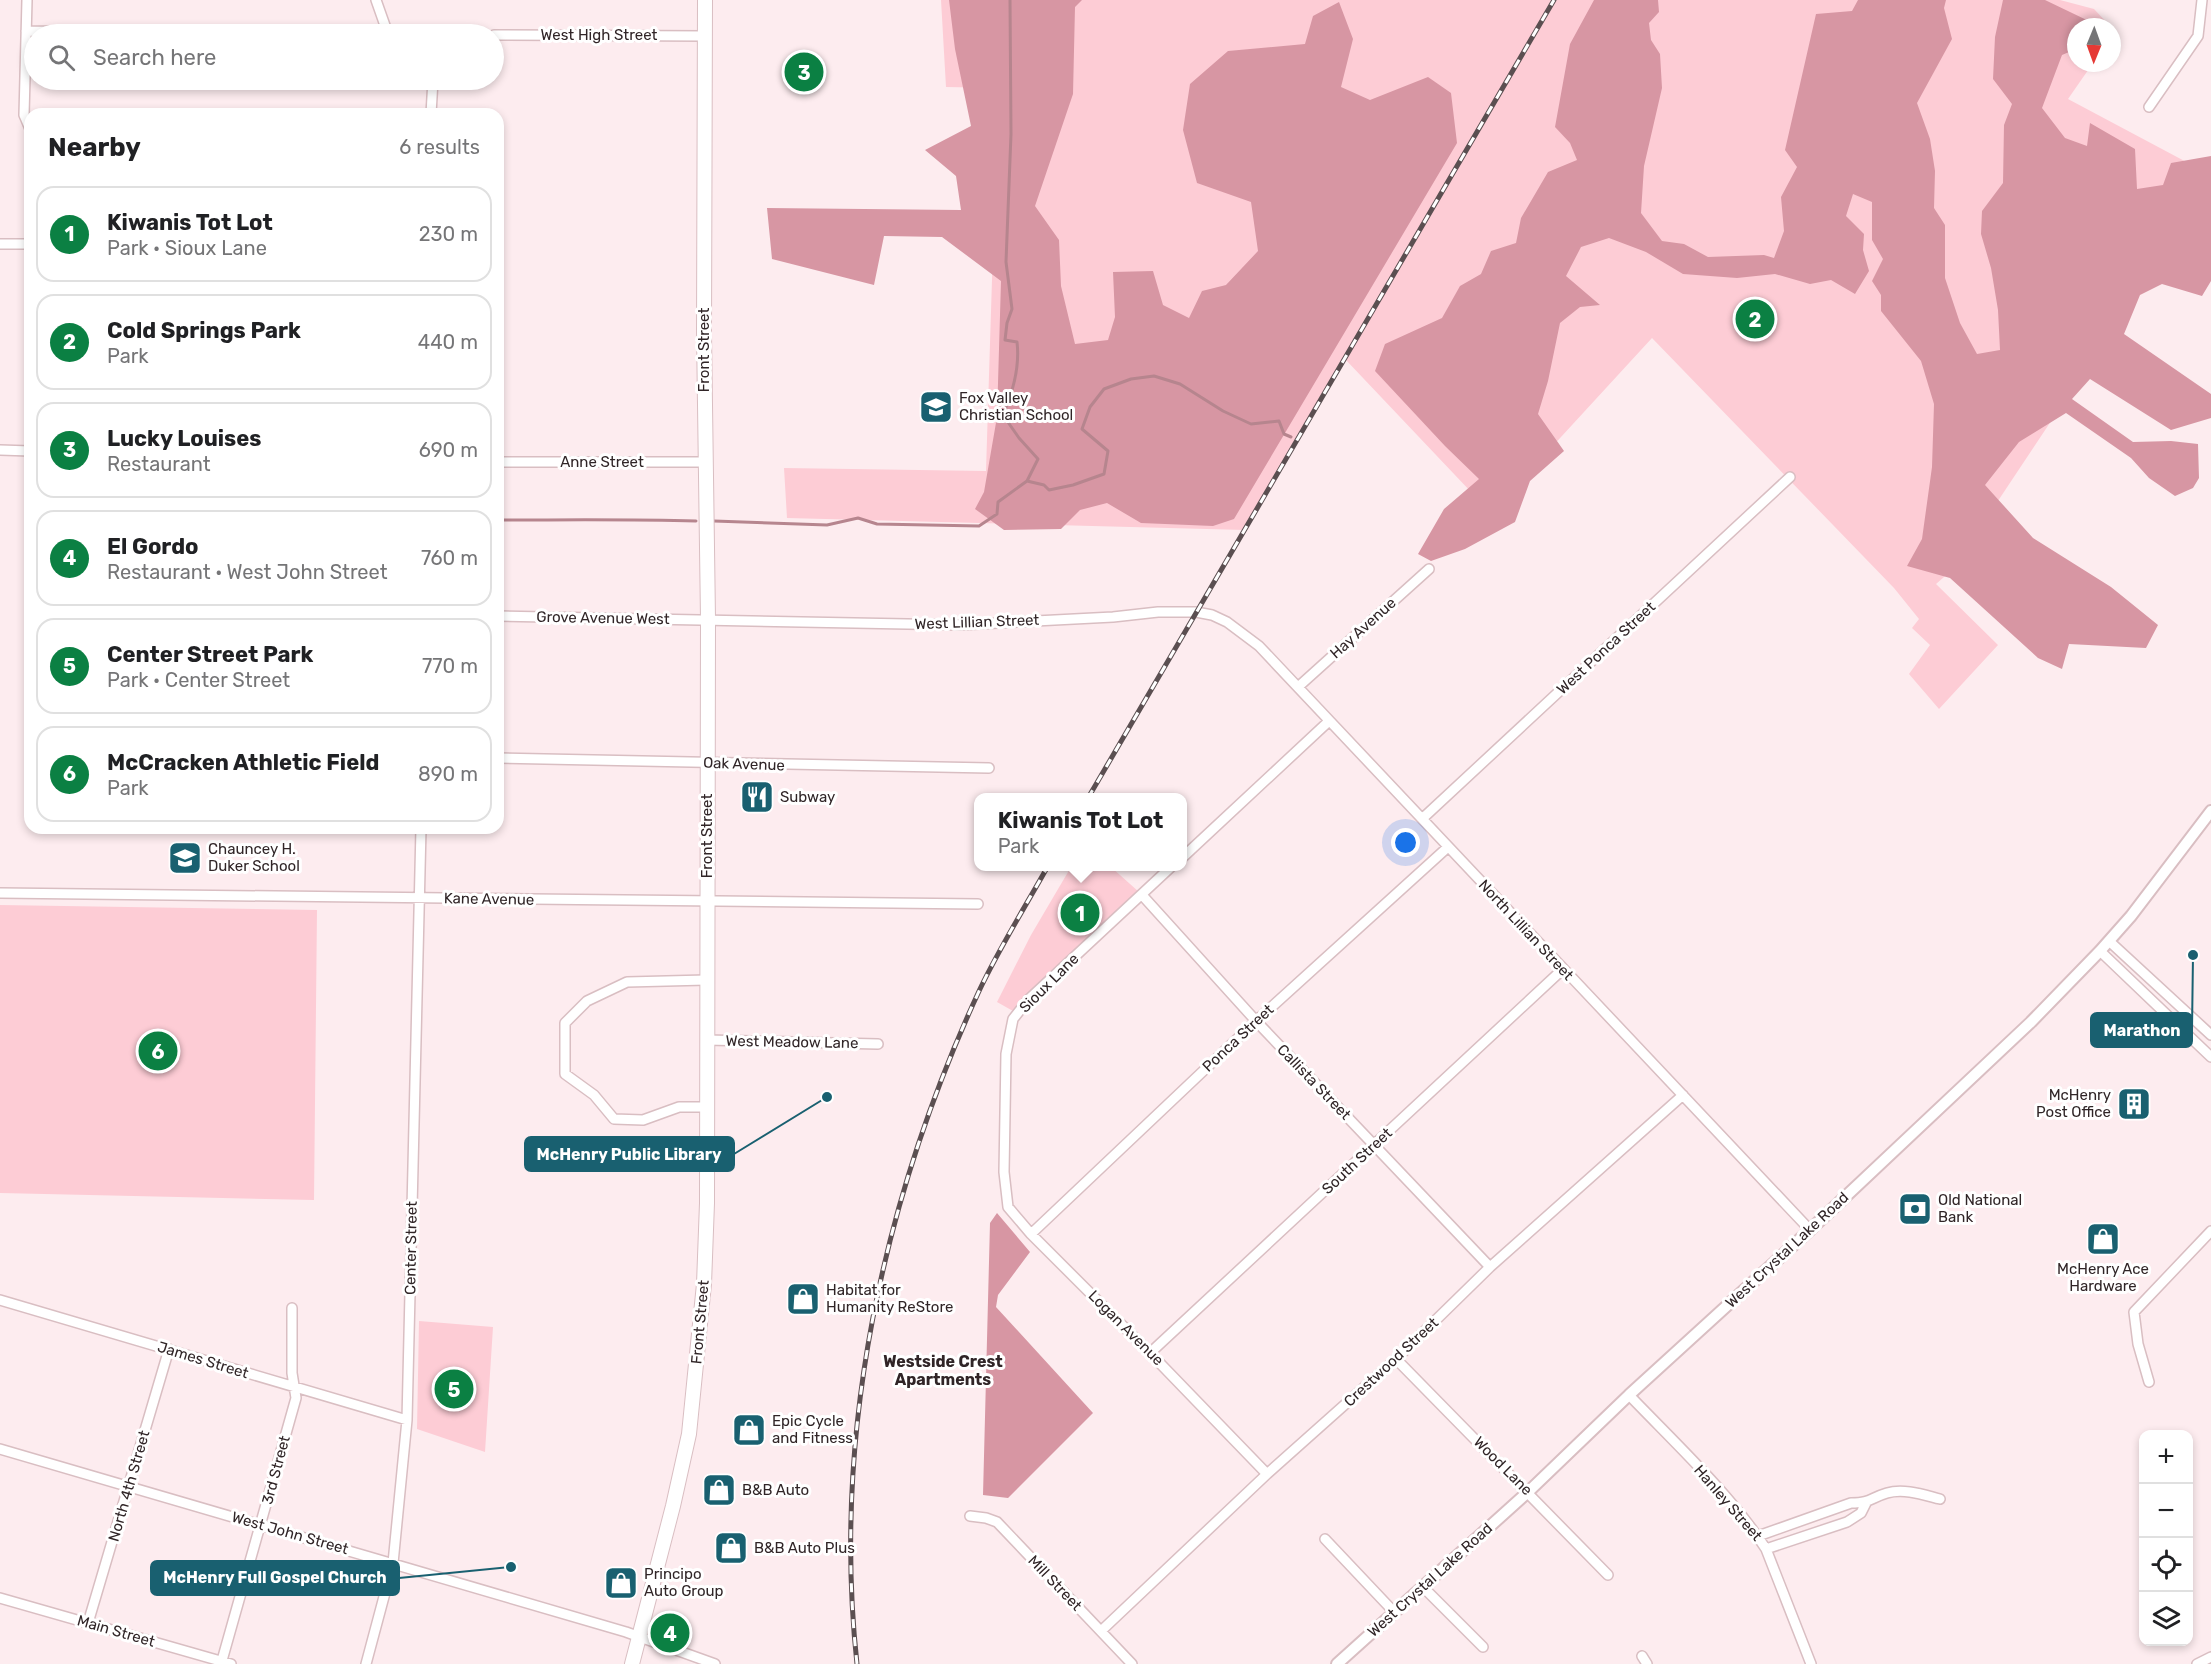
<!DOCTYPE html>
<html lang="en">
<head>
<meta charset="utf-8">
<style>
  :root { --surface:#fff; --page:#f6f6f6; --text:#202124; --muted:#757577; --line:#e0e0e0; --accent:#0b8043 }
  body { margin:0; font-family:Rubik,sans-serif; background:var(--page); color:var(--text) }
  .controls { position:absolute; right:18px; bottom:18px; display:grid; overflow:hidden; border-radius:12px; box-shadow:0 3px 9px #0003 }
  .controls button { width:54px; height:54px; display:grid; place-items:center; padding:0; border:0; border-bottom:2px solid var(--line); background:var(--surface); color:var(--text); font:30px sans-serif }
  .compass { position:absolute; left:2067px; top:18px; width:54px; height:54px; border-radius:50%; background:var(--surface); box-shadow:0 3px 9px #0003; rotate:181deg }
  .you { position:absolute; left:1406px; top:843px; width:21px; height:21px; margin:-15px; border:4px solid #fff; border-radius:50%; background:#1a73e8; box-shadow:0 0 0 9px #1a73e833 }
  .badge { display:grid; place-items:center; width:39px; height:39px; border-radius:50%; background:var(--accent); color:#fff; font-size:20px; font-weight:700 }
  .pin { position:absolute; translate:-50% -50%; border:3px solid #fff; box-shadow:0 2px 6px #0006 }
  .popup { position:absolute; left:974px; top:793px; width:213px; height:78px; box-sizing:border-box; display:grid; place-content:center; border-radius:12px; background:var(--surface); filter:drop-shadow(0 2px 4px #0005); font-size:20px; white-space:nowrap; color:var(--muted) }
  .popup b { font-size:22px; color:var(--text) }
  .popup::after { content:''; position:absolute; left:50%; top:100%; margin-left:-12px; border:12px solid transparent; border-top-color:var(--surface) }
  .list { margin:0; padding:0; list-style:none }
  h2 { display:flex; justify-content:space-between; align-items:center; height:78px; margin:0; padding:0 24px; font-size:26px }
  h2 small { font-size:20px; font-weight:400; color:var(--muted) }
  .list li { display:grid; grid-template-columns:39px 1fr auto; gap:18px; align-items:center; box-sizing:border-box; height:96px; margin:0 12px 12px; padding:0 12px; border:2px solid var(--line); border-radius:18px }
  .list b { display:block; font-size:22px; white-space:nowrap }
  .list p { margin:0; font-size:20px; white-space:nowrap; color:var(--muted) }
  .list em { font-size:20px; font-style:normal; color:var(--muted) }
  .icon { flex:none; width:33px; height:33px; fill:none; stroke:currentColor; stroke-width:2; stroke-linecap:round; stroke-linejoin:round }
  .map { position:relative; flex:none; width:2211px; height:1664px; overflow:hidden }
  .search { position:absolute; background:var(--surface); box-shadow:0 3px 9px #0003; left:24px; top:24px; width:480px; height:66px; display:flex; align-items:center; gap:15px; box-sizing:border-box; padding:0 21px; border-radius:33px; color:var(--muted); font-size:22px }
  .panel { position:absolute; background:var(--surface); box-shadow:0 3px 9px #0003; left:24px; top:108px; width:480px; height:726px; border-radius:18px }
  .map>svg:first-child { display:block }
  .green { fill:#fdccd5 }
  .forest { fill:#d796a3 }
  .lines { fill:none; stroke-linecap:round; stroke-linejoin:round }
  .stream { stroke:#b6858e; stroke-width:3 }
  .minor-casing { stroke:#d9bec2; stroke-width:12 }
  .tertiary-casing { stroke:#d9bec2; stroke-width:14 }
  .primary-casing { stroke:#d9bec2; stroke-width:16 }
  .minor { stroke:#fff; stroke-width:9 }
  .tertiary { stroke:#fff; stroke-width:10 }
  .primary { stroke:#fff; stroke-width:14 }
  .rail-casing { stroke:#5b4f51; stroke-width:5 }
  .rail { stroke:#fff; stroke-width:3; stroke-dasharray:9; stroke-linecap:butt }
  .labels { text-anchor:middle; stroke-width:6; stroke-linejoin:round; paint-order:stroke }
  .street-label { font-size:15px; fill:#302527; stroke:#fff }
  .poi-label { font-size:15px; fill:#302527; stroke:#fff; text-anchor:start }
  .neighbourhood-label { font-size:16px; font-weight:bold; fill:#302527; stroke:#fff }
  .leader { fill:none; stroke:#196070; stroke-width:2 }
  .callout-dot { fill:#196070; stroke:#fff; stroke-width:2 }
  .callout { fill:#196070; stroke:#196070; stroke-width:2 }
  .callout-label { font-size:16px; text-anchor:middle; font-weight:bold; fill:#fff }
</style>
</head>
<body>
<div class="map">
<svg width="2211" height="1664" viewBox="0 0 2211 1664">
  <rect width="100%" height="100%" fill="#fdecef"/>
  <!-- green -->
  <path class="green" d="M 941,0 L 2060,0 L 2094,9 L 2111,27 L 2076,27 L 2076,63 L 2093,63 L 2068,99 L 2192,165 L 2131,301 L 1952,570 L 1936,584 L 1998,645 L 1939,709 L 1909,674 L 1930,645 L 1912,628 L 1919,619 L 1894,588 L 1652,338 L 1491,513 L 1345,359 L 1245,530 L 787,518 L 784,468 L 986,471 L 998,88 L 946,87 Z
    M 1071,867 L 1111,867 L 1139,892 L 1013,1011 L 997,1002 L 1031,935 Z
    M 0,905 L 317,910 L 314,1200 L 0,1193 Z
    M 419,1321 L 493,1327 L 485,1452 L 417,1429 Z"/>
  <!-- forest -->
  <path class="forest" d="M 949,0 L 1082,0 L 1075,7 L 1073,94 L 1035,206 L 1059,240 L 1061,286 L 1075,344 L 1108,340 L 1115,317 L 1113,272 L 1153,271 L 1163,305 L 1189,318 L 1202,291 L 1226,285 L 1258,251 L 1251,202 L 1197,183 L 1183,130 L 1190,84 L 1228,51 L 1305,44 L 1313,16 L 1339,2 L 1353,39 L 1341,87 L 1370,100 L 1428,77 L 1451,93 L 1457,143 L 1234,519 L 1213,526 L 1141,523 L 1107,503 L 1080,510 L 1061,529 L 1004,530 L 975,509 L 984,492 L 997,417 L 1001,281 L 942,237 L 884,236 L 874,285 L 772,259 L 767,208 L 961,210 L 956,176 L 925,150 L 971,126 L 955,49 Z
    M 1594,0 L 1658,0 L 1659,12 L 1649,23 L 1651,40 L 1660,54 L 1662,88 L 1644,166 L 1641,213 L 1662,241 L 1684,244 L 1708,257 L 1764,255 L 1774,258 L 1784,231 L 1781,197 L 1797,167 L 1785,150 L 1816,14 L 1852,11 L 1858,0 L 1946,0 L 1944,8 L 1952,39 L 1917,103 L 1930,139 L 1935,171 L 1934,208 L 1945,225 L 1945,278 L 1960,323 L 1977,354 L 2000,350 L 1998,310 L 1991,268 L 1981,234 L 1982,211 L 2003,183 L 2004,125 L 2012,104 L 1993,79 L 1995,37 L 2003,0 L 2045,0 L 2095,24 L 2095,27 L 2076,27 L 2076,49 L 2062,55 L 2042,108 L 2065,138 L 2087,146 L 2090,123 L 2135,149 L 2137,189 L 2163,185 L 2171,163 L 2211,156 L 2211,281 L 2202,296 L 2162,284 L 2140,295 L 2124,334 L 2211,394 L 2211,418 L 2171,430 L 2090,379 L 2072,399 L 2133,442 L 2171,441 L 2198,444 L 2199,478 L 2193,488 L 2175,496 L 2149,478 L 2131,458 L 2066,413 L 2019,442 L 1985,485 L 2033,538 L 2111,587 L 2158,625 L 2146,648 L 2069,644 L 2062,669 L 2038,658 L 1950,578 L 1907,566 L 1922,539 L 1932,467 L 1934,404 L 1921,361 L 1881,311 L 1881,295 L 1872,281 L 1883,259 L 1872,240 L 1872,202 L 1853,194 L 1846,216 L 1864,234 L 1863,250 L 1869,271 L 1855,294 L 1831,280 L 1810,284 L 1775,274 L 1737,278 L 1683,274 L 1646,252 L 1609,238 L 1581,247 L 1566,276 L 1600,305 L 1580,307 L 1560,323 L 1548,381 L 1538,414 L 1564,451 L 1530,481 L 1515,522 L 1465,549 L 1431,561 L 1418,554 L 1444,509 L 1479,479 L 1445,446 L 1375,371 L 1385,344 L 1442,318 L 1460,286 L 1481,274 L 1491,251 L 1516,243 L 1521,218 L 1548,172 L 1577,160 L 1570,143 L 1555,127 L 1570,44 Z
    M 997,1213 L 1030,1252 L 998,1295 L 996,1307 L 1093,1413 L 1008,1498 L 983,1495 L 990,1223 Z"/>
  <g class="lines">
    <!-- stream -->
    <path class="stream" d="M 1010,0 L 1011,134 L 1006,262 L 1012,309 L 1007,323 L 1005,340 L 1017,342 C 1020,367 1013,392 1003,415 L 1019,438 L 1038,459 L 1027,481
      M 498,520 C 564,520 630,519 696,521
      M 714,521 L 827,525 L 858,518 L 877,524 L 979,526 L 997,514 L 998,502 L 1027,481 L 1044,485 L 1049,490 L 1073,485 L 1104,474 L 1108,451 L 1082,429 L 1090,407 L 1104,389 L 1131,379 L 1154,376 L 1180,384 L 1223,411 L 1251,424 L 1279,421 L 1284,434 L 1291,437"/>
    <defs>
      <path id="minor" d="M 27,0 L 24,115 L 30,129
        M 376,0 L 388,34
        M 26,31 L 399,34
        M 494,35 L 705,36
        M 2149,107 L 2198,36 L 2202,0
        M 431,114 L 433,80
        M 0,244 L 30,244
        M 0,450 L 30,451
        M 498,462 L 706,462
        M 498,616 L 960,625 L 1113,617 L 1158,612 L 1196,612 L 1212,615 L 1227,622 L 1259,646 L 1810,1230
        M 1298,687 L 1429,569
        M 498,758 L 989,768
        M 1423,818 L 1790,477
        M 1182,858 L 1328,722
        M 1172,866 L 1028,1000 L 1013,1019 L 1006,1054 L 1004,1172 L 1008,1207 L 1031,1234 L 1150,1353 L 1267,1474
        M 0,893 L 978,904
        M 1142,895 L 1256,1021 L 1490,1267
        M 2109,941 L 2211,1035
        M 2100,951 L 2211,1057
        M 706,1040 L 878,1044
        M 706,1107 L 679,1107 L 643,1120 L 614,1119 L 594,1095 L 565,1074 L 565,1023 L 587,1001 L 627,982 L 706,980
        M 1031,1234 L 1256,1021 L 1448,847
        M 0,1300 L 407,1420
        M 1150,1353 L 1563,969
        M 1396,1359 L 1608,1575
        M 2149,1382 L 2138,1344 L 2134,1312 L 2211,1231
        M 1629,1395 C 1674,1442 1731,1495 1766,1549 L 1811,1664
        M 0,1449 L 626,1632 L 715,1664
        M 970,1516 L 986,1518 L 997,1522 L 1132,1664
        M 1758,1536 L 1851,1503 C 1871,1503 1870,1498 1887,1493 C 1904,1488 1924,1495 1940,1499
        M 1325,1539 L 1394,1612
        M 1766,1549 L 1847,1522 L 1861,1513 L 1866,1503
        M 1422,1586 L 1483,1647
        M 0,1598 L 231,1664
        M 88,1623 L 169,1349
        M 1101,1631 L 1267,1474 L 1396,1359 L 1490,1267 L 1683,1095
        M 1642,1656 L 1647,1664
        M 221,1664 L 296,1398 L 292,1373 L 292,1308
        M 366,1664 L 393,1563 L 407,1420 L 421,828
        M 2197,1664 L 2211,1657"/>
      <path id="tertiary" d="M 1337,1664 L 1528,1492 L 1629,1395 L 1810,1230 L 2031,1022 L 2100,951 L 2131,916 L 2211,811"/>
      <path id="primary" d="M 632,1664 L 673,1506 L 689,1434 L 704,1284 L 707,1203 L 708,619 L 704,333 L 705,0"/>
    </defs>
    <!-- minor casing -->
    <use href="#minor" class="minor-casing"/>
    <!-- tertiary casing -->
    <use href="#tertiary" class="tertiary-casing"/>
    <!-- primary casing -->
    <use href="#primary" class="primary-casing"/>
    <!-- minor -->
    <use href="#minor" class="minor"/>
    <!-- tertiary -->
    <use href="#tertiary" class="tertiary"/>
    <!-- primary -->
    <use href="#primary" class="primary"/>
    <defs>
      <path id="rail" d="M 1088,798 L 1554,0
        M 857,1664 C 832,1434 883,1198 980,989 C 1000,947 1025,907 1048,866"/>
    </defs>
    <!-- rail casing -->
    <use href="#rail" class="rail-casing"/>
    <!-- rail -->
    <use href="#rail" class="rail"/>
  </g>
  <!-- icons -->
  <defs>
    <symbol id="school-square" viewBox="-11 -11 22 22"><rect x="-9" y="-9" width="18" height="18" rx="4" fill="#196070" stroke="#fff"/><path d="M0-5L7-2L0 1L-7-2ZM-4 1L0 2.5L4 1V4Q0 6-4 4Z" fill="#fff"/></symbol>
    <symbol id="restaurant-square" viewBox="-11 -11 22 22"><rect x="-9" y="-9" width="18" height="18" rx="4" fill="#196070" stroke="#fff"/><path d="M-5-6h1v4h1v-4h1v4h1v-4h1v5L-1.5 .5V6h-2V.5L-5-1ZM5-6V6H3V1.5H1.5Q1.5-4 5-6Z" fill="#fff"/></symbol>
    <symbol id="building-square" viewBox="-11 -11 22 22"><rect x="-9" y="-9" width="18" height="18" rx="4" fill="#196070" stroke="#fff"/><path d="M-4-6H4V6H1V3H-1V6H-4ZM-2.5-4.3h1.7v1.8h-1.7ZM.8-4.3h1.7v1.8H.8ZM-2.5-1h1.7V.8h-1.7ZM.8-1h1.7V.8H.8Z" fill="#fff"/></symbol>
    <symbol id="bank-square" viewBox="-11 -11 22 22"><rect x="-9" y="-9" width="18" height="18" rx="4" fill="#196070" stroke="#fff"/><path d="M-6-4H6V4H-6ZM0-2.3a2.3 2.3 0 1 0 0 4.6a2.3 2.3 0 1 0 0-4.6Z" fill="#fff"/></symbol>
    <symbol id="shop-square" viewBox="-11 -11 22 22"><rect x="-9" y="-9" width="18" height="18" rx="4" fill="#196070" stroke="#fff"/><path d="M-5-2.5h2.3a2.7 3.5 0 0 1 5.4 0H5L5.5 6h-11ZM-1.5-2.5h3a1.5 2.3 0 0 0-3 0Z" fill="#fff"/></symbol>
  </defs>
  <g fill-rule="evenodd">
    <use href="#school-square" x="917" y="388" width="38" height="38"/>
    <use href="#restaurant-square" x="738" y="778" width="38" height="38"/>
    <use href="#school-square" x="166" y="839" width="38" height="38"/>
    <use href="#building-square" x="2115" y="1085" width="38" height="38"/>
    <use href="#bank-square" x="1896" y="1190" width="38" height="38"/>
    <use href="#shop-square" x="2084" y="1220" width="38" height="38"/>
    <use href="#shop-square" x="784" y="1280" width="38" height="38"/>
    <use href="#shop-square" x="730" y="1411" width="38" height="38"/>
    <use href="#shop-square" x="700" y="1471" width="38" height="38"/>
    <use href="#shop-square" x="712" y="1529" width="38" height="38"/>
    <use href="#shop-square" x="602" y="1564" width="38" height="38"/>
  </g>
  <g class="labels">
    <!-- street labels -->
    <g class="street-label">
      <text x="599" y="40">West High Street</text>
      <text transform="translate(704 350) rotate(-90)" y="5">Front Street</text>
      <text x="602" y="467">Anne Street</text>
      <text transform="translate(603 618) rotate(1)" y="5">Grove Avenue West</text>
      <text transform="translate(977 622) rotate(-2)" y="5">West Lillian Street</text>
      <text transform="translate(1363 628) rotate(-42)" y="5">Hay Avenue</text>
      <text transform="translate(1606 648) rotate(-43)" y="5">West Ponca Street</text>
      <text transform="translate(744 764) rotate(2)" y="5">Oak Avenue</text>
      <text transform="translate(707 836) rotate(-90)" y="5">Front Street</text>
      <text transform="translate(489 899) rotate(1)" y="5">Kane Avenue</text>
      <text transform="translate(1526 930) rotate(47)" y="5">North Lillian Street</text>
      <text transform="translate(1049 983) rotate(-45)" y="5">Sioux Lane</text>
      <text transform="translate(1238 1038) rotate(-43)" y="5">Ponca Street</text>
      <text transform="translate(792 1042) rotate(1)" y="5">West Meadow Lane</text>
      <text transform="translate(1314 1082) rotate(46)" y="5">Callista Street</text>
      <text transform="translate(1357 1161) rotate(-43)" y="5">South Street</text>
      <text transform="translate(411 1248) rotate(-89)" y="5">Center Street</text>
      <text transform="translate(1787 1250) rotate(-43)" y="5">West Crystal Lake Road</text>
      <text transform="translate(700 1322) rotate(-85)" y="5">Front Street</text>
      <text transform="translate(1126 1328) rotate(45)" y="5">Logan Avenue</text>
      <text transform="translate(203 1360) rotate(17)" y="5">James Street</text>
      <text transform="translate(1391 1362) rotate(-43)" y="5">Crestwood Street</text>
      <text transform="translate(1503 1466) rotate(45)" y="5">Wood Lane</text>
      <text transform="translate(276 1470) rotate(-75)" y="5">3rd Street</text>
      <text transform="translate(129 1486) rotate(-74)" y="5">North 4th Street</text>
      <text transform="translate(1728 1503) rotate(49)" y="5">Hanley Street</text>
      <text transform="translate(290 1533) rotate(16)" y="5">West John Street</text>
      <text transform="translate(1430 1580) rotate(-42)" y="5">West Crystal Lake Road</text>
      <text transform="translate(1055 1583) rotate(46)" y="5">Mill Street</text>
      <text transform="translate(116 1631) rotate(16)" y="5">Main Street</text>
    </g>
    <!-- poi labels -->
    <g class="poi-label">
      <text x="959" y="403">Fox Valley<tspan x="959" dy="17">Christian School</tspan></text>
      <text x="780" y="802">Subway</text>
      <text x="208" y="854">Chauncey H.<tspan x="208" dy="17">Duker School</tspan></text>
      <text x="2111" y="1100" text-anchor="end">McHenry<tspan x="2111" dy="17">Post Office</tspan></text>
      <text x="1938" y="1205">Old National<tspan x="1938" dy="17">Bank</tspan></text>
      <text x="2103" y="1274" text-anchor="middle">McHenry Ace<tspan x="2103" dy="17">Hardware</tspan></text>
      <text x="826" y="1295">Habitat for<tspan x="826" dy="17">Humanity ReStore</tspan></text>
      <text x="772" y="1426">Epic Cycle<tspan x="772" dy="17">and Fitness</tspan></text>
      <text x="742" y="1495">B&amp;B Auto</text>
      <text x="754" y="1553">B&amp;B Auto Plus</text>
      <text x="644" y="1579">Principo<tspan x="644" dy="17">Auto Group</tspan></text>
    </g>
    <!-- neighbourhood labels -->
    <g class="neighbourhood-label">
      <text x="943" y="1367">Westside Crest<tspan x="943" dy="18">Apartments</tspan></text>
    </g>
  </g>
  <!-- callouts -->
  <path class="leader" d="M2193 955L2192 1030M827 1097L734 1154M511 1567L399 1578"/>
  <g class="callout-dot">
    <circle cx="2193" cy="955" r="6"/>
    <circle cx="827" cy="1097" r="6"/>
    <circle cx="511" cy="1567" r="6"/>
  </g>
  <g class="callout">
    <rect x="2091" y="1013" width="101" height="34" rx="6"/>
    <rect x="525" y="1137" width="209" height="34" rx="6"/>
    <rect x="151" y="1561" width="248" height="34" rx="6"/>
  </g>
  <g class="callout-label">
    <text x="2142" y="1036">Marathon</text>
    <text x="629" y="1160">McHenry Public Library</text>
    <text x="275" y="1583">McHenry Full Gospel Church</text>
  </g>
</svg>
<div class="controls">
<button>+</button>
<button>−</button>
<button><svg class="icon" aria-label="locate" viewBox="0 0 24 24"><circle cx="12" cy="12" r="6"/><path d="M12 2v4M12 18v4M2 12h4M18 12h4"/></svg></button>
<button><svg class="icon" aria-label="layers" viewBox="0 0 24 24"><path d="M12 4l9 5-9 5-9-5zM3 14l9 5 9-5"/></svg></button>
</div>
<svg class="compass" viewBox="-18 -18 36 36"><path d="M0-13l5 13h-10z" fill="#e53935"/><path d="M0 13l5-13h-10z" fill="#757577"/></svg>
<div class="you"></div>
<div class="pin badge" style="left:1080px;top:913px">1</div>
<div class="popup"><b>Kiwanis Tot Lot</b>Park</div>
<div class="pin badge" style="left:1755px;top:319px">2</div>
<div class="pin badge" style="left:804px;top:72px">3</div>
<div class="pin badge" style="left:670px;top:1633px">4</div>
<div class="pin badge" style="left:454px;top:1389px">5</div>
<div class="pin badge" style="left:158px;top:1051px">6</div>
<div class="search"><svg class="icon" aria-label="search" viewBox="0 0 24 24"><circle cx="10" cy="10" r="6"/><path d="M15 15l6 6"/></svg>Search here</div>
<section class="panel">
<h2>Nearby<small>6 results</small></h2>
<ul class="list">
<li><span class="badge">1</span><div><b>Kiwanis Tot Lot</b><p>Park · Sioux Lane</p></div><em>230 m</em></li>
<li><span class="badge">2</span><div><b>Cold Springs Park</b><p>Park</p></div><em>440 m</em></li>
<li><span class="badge">3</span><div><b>Lucky Louises</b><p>Restaurant</p></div><em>690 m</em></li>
<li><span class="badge">4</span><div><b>El Gordo</b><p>Restaurant · West John Street</p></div><em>760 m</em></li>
<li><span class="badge">5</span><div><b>Center Street Park</b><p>Park · Center Street</p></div><em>770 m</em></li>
<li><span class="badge">6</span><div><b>McCracken Athletic Field</b><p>Park</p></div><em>890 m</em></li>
</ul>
</section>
</div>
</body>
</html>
